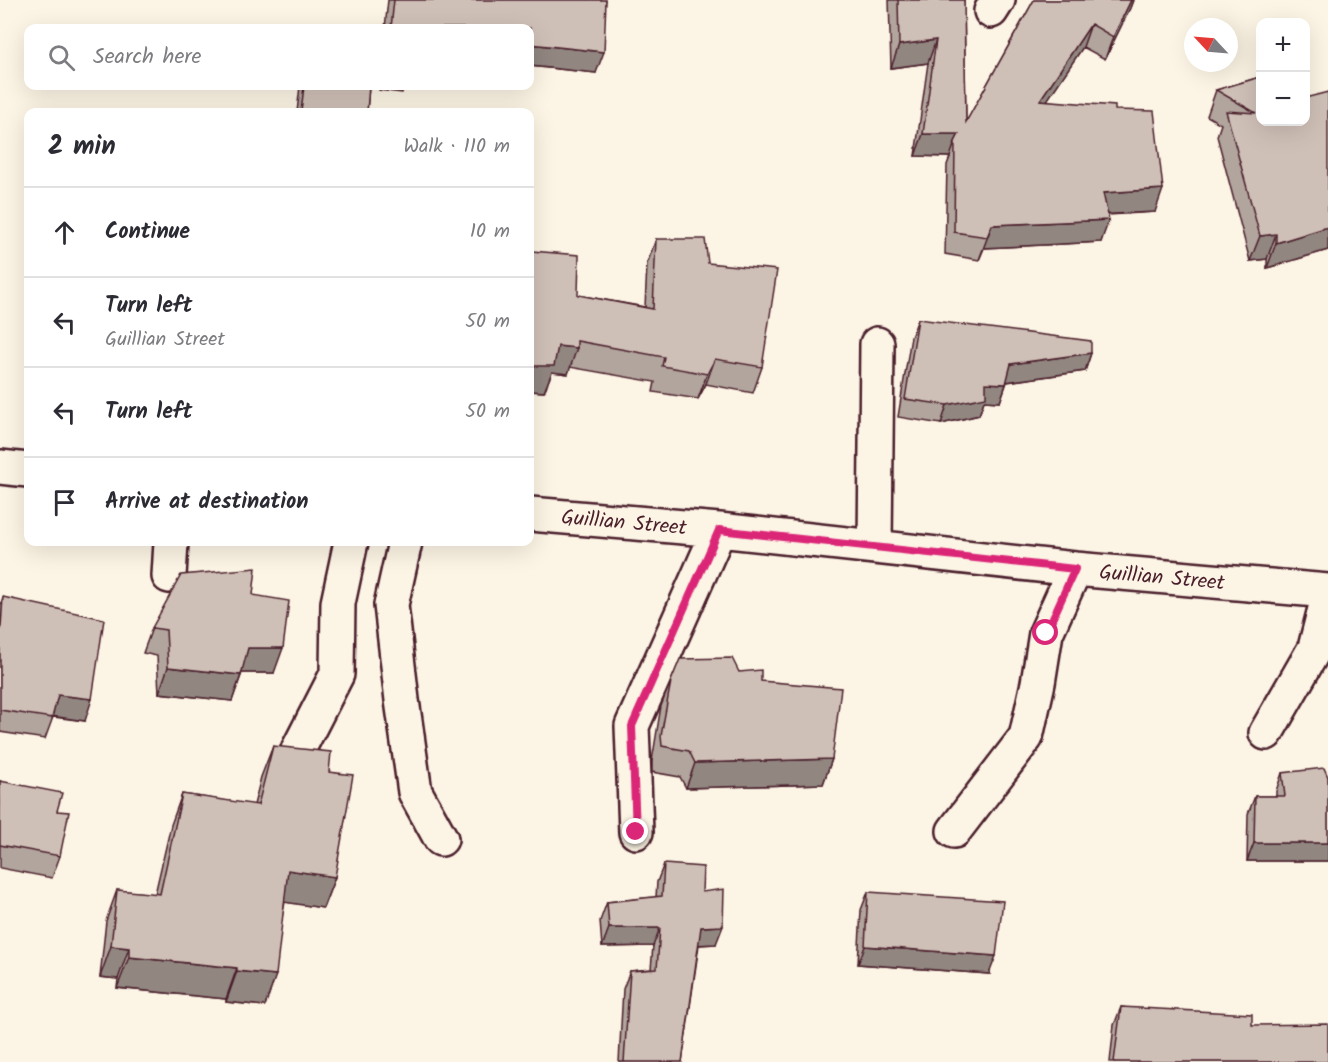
<!DOCTYPE html>
<html lang="en">
<head>
<meta charset="utf-8">
<style>
  :root { --surface:#fff; --page:#f7f7f7; --text:#2b2b33; --muted:#7c7c81; --line:#e1e1e2 }
  body { margin:0; font-family:Kalam,sans-serif; background:var(--page); color:var(--text) }
  .controls { position:absolute; right:18px; top:18px; display:grid; overflow:hidden; border-radius:12px; box-shadow:0 6px 24px #0002 }
  .controls button { width:54px; height:54px; display:grid; place-items:center; padding:0; border:0; border-bottom:2px solid var(--line); background:var(--surface); color:var(--text); font:30px sans-serif }
  .compass { position:absolute; left:1184px; top:18px; width:54px; height:54px; border-radius:50%; background:var(--surface); box-shadow:0 6px 24px #0002; rotate:296deg }
  .stop { position:absolute; width:18px; height:18px; margin:-14px; border:4px solid #db2777; border-radius:50%; background:#fff }
  .stop.end { background:#db2777; border-color:#fff; box-shadow:0 2px 6px #0008 }
  .list { margin:0; padding:0; list-style:none }
  h2 { display:flex; justify-content:space-between; align-items:center; height:78px; margin:0; padding:0 24px; font-size:26px }
  h2 small { font-size:20px; font-weight:400; color:var(--muted) }
  .list li { display:grid; grid-template-columns:39px 1fr auto; gap:18px; align-items:center; box-sizing:border-box; height:90px; padding:0 24px; border-top:2px solid var(--line) }
  .list b { display:block; font-size:22px; white-space:nowrap }
  .list p { margin:0; font-size:20px; white-space:nowrap; color:var(--muted) }
  .list em { font-size:20px; font-style:normal; color:var(--muted) }
  .icon { flex:none; width:33px; height:33px; fill:none; stroke:currentColor; stroke-width:2; stroke-linecap:round; stroke-linejoin:round }
  .map { position:relative; flex:none; width:1328px; height:1062px; overflow:hidden }
  .search { position:absolute; background:var(--surface); box-shadow:0 6px 24px #0002; left:24px; top:24px; width:510px; height:66px; display:flex; align-items:center; gap:15px; box-sizing:border-box; padding:0 21px; border-radius:12px; color:var(--muted); font-size:22px }
  .panel { position:absolute; background:var(--surface); box-shadow:0 6px 24px #0002; left:24px; top:108px; width:510px; height:438px; border-radius:12px }
  .map>svg:first-child { display:block }
  .lines { fill:none; stroke-linecap:round; stroke-linejoin:round }
  .street-casing { stroke:#4a1f2b; stroke-width:38 }
  .street { stroke:#fcf5e5; stroke-width:33 }
  .wall { fill:#b2a59d; stroke:#4a1f2b; stroke-width:1.5 }
  .shaded-wall { fill:#918680; stroke:#4a1f2b; stroke-width:1.5 }
  .building { fill:#cfc0b7; stroke:#4a1f2b; stroke-width:1.5 }
  .route { stroke:#db2777; stroke-width:8 }
  .labels { text-anchor:middle; stroke-width:4.5; stroke-linejoin:round; paint-order:stroke }
  .street-label { font-size:21px; fill:#4a1f2b; stroke:#fcf5e5 }
</style>
</head>
<body>
<div class="map">
<svg width="1328" height="1062" viewBox="0 0 1328 1062">
  <rect width="100%" height="100%" fill="#fcf5e5"/>
  <filter id="ink" filterUnits="userSpaceOnUse"><feTurbulence type="fractalNoise" baseFrequency=".0167" numOctaves="2"/><feDisplacementMap in="SourceGraphic" scale="12" xChannelSelector="R" yChannelSelector="G"/><feConvolveMatrix kernelMatrix="1 2 1 2 8 2 1 2 1" color-interpolation-filters="sRGB"/></filter>
  <g filter="url(#ink)">
    <g class="lines">
      <defs>
        <path id="street" d="M 991,11 L 998,0
          M 0,467 L 28,470
          M 530,514 L 719,530 L 1075,569 L 1328,591
          M 405,542 L 391,605 L 402,700 L 415,792 L 441,839
          M 875,547 L 877,344
          M 169,576 L 171,542
          M 1266,733 L 1315,648 L 1328,597
          M 298,750 L 337,674 L 338,603 L 351,542
          M 954,831 L 1026,737 L 1038,683 L 1046,633 L 1075,569
          M 636,832 L 632,726 L 719,530"/>
      </defs>
      <!-- street casing -->
      <use href="#street" class="street-casing"/>
      <!-- street -->
      <use href="#street" class="street"/>
    </g>
    <!-- wall -->
    <path class="wall" d="M 388,0 L 606,0 L 596,73 L 530,66 L 530,28 L 385,28 Z
      M 889,0 L 964,0 L 966,122 L 1034,0 L 1133,0 L 1130,8 L 1105,59 L 1083,47 L 1046,101 L 1115,110 L 1155,212 L 1108,215 L 1101,242 L 984,248 L 979,260 L 945,254 L 947,165 L 950,157 L 915,156 L 928,63 L 891,68 Z
      M 1260,77 L 1328,250 L 1267,268 L 1267,259 L 1250,261 L 1217,136 L 1221,124 L 1207,116 L 1216,90 Z
      M 300,86 L 369,86 L 367,112 L 297,112 Z
      M 379,86 L 404,86 L 402,93 L 379,90 Z
      M 530,230 L 532,251 L 578,295 L 645,307 L 647,264 L 656,239 L 708,263 L 762,367 L 753,393 L 706,384 L 698,399 L 653,392 L 655,382 L 570,367 L 568,374 L 552,372 L 544,392 L 530,391 Z
      M 918,319 L 1091,353 L 1085,371 L 1007,382 L 1000,402 L 984,401 L 979,415 L 941,424 L 898,417 L 911,337 Z
      M 253,595 L 274,673 L 242,673 L 232,701 L 159,693 L 157,656 L 143,653 L 152,628 Z
      M 3,597 L 85,721 L 53,717 L 45,739 L 0,732 L 0,606 Z
      M 739,672 L 761,681 L 832,759 L 823,784 L 686,788 L 680,777 L 652,772 L 652,761 L 661,706 L 671,681 Z
      M 273,746 L 329,772 L 335,877 L 323,908 L 285,902 L 265,1006 L 226,1002 L 226,999 L 117,988 L 118,979 L 100,977 L 106,921 L 117,890 L 155,894 L 171,825 L 182,794 L 254,805 L 261,777 Z
      M 1282,773 L 1328,777 L 1328,861 L 1247,861 L 1248,814 L 1255,796 L 1276,796 L 1276,791 Z
      M 0,781 L 57,811 L 60,856 L 52,878 L 0,868 Z
      M 664,864 L 702,892 L 716,944 L 699,945 L 682,1062 L 619,1062 L 623,989 L 630,971 L 651,969 L 653,946 L 602,947 L 600,921 L 607,902 L 656,897 L 657,882 Z
      M 868,892 L 989,974 L 858,964 L 861,910 Z
      M 1121,1007 L 1252,1025 L 1328,1062 L 1110,1062 L 1114,1025 Z"/>
    <!-- shaded-wall -->
    <path class="shaded-wall" d="M 1131,0 L 1133,0 L 1130,8 L 1105,59 L 1113,37 Z
      M 1091,24 L 1083,47 L 1032,123 L 1040,100 Z
      M 936,40 L 928,63 L 891,68 L 899,45 Z
      M 530,44 L 604,52 L 596,73 L 530,66 Z
      M 923,134 L 959,134 L 955,142 L 950,157 L 915,156 Z
      M 1163,189 L 1155,212 L 1095,215 L 1103,193 Z
      M 1109,220 L 1101,242 L 984,248 L 979,260 L 992,225 Z
      M 1328,227 L 1328,250 L 1267,268 L 1276,243 Z
      M 1276,234 L 1267,259 L 1250,261 L 1260,236 Z
      M 558,346 L 577,348 L 568,374 L 552,372 L 544,392 L 530,391 L 530,366 Z
      M 1091,353 L 1085,371 L 1005,382 L 1011,364 Z
      M 715,359 L 706,384 L 698,399 L 707,374 Z
      M 986,383 L 1006,384 L 1000,402 L 984,401 L 979,415 L 941,424 L 947,405 Z
      M 248,648 L 283,648 L 274,673 L 239,673 Z
      M 168,667 L 241,675 L 232,701 L 159,693 Z
      M 58,695 L 92,699 L 85,721 L 51,716 Z
      M 832,759 L 823,784 L 686,788 L 695,763 Z
      M 1254,843 L 1328,843 L 1328,861 L 1247,861 Z
      M 288,870 L 335,877 L 323,908 L 277,901 Z
      M 723,926 L 716,944 L 695,945 L 701,927 Z
      M 609,928 L 660,928 L 653,946 L 602,947 Z
      M 111,946 L 129,948 L 118,979 L 100,977 Z
      M 865,946 L 996,956 L 989,974 L 858,964 Z
      M 129,957 L 237,968 L 226,999 L 117,988 Z
      M 237,971 L 276,975 L 265,1006 L 226,1002 Z"/>
    <!-- building -->
    <path class="building" d="M 394,0 L 606,0 L 604,52 L 530,44 L 530,28 L 391,28 Z
      M 898,0 L 964,0 L 966,122 L 1034,0 L 1131,0 L 1113,37 L 1091,24 L 1040,100 L 1115,106 L 1115,110 L 1154,111 L 1163,189 L 1103,193 L 1109,220 L 992,225 L 987,237 L 954,232 L 955,142 L 959,134 L 923,134 L 936,40 L 899,45 Z
      M 1260,77 L 1260,122 L 1305,122 L 1305,98 L 1328,92 L 1328,227 L 1276,243 L 1276,234 L 1260,236 L 1226,111 L 1256,113 L 1216,90 Z
      M 304,86 L 369,86 L 367,112 L 301,112 Z
      M 530,230 L 532,230 L 532,251 L 579,255 L 578,295 L 653,309 L 656,239 L 705,239 L 708,263 L 777,270 L 762,367 L 715,359 L 707,374 L 662,366 L 664,357 L 577,341 L 577,348 L 558,346 L 554,366 L 530,366 Z
      M 918,319 L 1091,341 L 1091,353 L 1011,364 L 1006,384 L 986,383 L 986,397 L 947,405 L 905,399 Z
      M 256,568 L 253,595 L 289,601 L 283,648 L 248,648 L 241,675 L 168,667 L 166,630 L 152,628 L 181,575 Z
      M 3,597 L 104,619 L 92,699 L 58,695 L 52,718 L 0,710 L 0,627 L 1,627 Z
      M 732,658 L 739,672 L 761,670 L 761,681 L 841,688 L 832,759 L 695,763 L 689,751 L 662,746 L 661,736 L 671,681 L 680,659 Z
      M 273,746 L 331,752 L 329,772 L 353,775 L 335,877 L 288,870 L 276,975 L 237,971 L 237,968 L 129,957 L 129,948 L 111,946 L 117,890 L 160,894 L 182,794 L 258,805 Z
      M 1324,768 L 1328,777 L 1328,843 L 1254,843 L 1255,796 L 1285,796 L 1282,773 Z
      M 0,781 L 62,793 L 57,811 L 69,812 L 60,856 L 0,845 Z
      M 664,864 L 703,867 L 702,892 L 724,889 L 723,926 L 701,927 L 682,1062 L 624,1062 L 630,971 L 657,969 L 660,928 L 609,928 L 607,902 L 662,896 Z
      M 868,892 L 1003,901 L 996,956 L 865,946 Z
      M 1121,1007 L 1252,1014 L 1252,1025 L 1328,1024 L 1328,1062 L 1114,1062 Z"/>
  </g>
  <g class="lines" filter="url(#ink)">
    <!-- route -->
    <path class="route" d="M 636,832 L 632,726 L 719,530 L 1075,569 L 1046,633"/>
  </g>
  <g class="labels">
    <!-- street labels -->
    <g class="street-label">
      <text transform="translate(624 522) rotate(5)" y="7">Guillian Street</text>
      <text transform="translate(1162 577) rotate(5)" y="7">Guillian Street</text>
    </g>
  </g>
</svg>
<div class="controls">
<button>+</button>
<button>−</button>
</div>
<svg class="compass" viewBox="-18 -18 36 36"><path d="M0-13l5 13h-10z" fill="#e53935"/><path d="M0 13l5-13h-10z" fill="#7c7c81"/></svg>
<div class="stop" style="left:1046px;top:633px"></div>
<div class="stop end" style="left:636px;top:832px"></div>
<div class="search"><svg class="icon" aria-label="search" viewBox="0 0 24 24"><circle cx="10" cy="10" r="6"/><path d="M15 15l6 6"/></svg>Search here</div>
<section class="panel">
<h2>2 min<small>Walk · 110 m</small></h2>
<ul class="list">
<li><svg class="icon" aria-label="ahead" viewBox="0 0 24 24"><path d="M12 20V5M6 11l6-6 6 6"/></svg><div><b>Continue</b></div><em>10 m</em></li>
<li><svg class="icon" aria-label="left" viewBox="0 0 24 24"><path d="M17 20v-9H6M10 6l-5 5 5 5"/></svg><div><b>Turn left</b><p>Guillian Street</p></div><em>50 m</em></li>
<li><svg class="icon" aria-label="left" viewBox="0 0 24 24"><path d="M17 20v-9H6M10 6l-5 5 5 5"/></svg><div><b>Turn left</b></div><em>50 m</em></li>
<li><svg class="icon" aria-label="arrive" viewBox="0 0 24 24"><path d="M6 21V4h12l-3 4 3 4H6"/></svg><div><b>Arrive at destination</b></div></li>
</ul>
</section>
</div>
</body>
</html>
